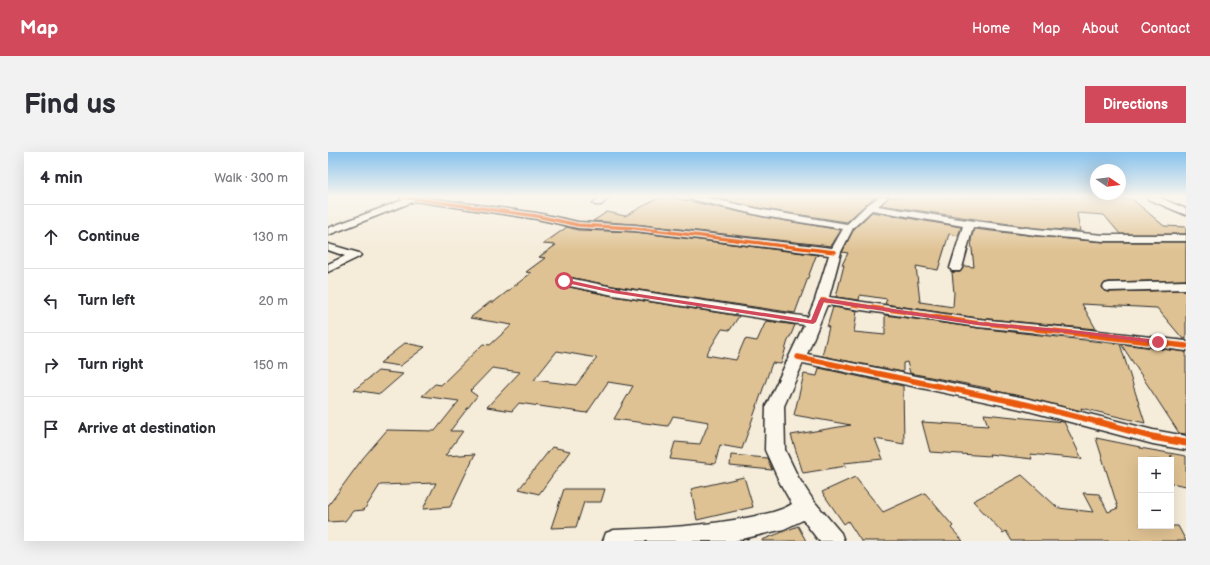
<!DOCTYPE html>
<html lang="en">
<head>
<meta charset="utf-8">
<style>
  :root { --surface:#fff; --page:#f2f2f3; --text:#2b2b33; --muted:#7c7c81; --line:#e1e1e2; --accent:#d1495b }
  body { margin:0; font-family:"Balsamiq Sans",sans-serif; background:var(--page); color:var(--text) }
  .controls { position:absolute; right:12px; bottom:12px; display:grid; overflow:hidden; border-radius:0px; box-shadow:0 4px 16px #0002 }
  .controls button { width:36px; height:36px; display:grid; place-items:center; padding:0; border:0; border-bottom:1px solid var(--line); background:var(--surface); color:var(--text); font:20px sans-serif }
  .compass { position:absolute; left:762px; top:12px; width:36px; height:36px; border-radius:50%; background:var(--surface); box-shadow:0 4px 16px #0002; rotate:103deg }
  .stop { position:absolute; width:12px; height:12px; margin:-9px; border:3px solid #d1495b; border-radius:50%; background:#fff }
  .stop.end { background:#d1495b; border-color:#fff; box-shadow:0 1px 4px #0008 }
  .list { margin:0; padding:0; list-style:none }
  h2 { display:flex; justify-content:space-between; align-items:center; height:52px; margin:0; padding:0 16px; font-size:17px }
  h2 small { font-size:13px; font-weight:400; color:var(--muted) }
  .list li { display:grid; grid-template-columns:26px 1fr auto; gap:12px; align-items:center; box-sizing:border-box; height:64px; padding:0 16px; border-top:1px solid var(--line) }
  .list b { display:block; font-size:15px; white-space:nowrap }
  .list em { font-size:13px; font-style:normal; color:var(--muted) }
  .icon { flex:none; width:22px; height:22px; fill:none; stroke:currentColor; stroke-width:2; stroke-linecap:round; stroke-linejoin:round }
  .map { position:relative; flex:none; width:858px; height:389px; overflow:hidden; border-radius:0px }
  header { display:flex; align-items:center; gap:24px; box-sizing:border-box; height:56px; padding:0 20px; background:var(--accent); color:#fff }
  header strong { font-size:19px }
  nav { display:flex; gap:22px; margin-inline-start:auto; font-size:14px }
  .intro { display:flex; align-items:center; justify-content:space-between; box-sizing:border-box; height:96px; padding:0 24px }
  h1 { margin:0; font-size:28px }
  .button { padding:10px 18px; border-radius:0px; background:var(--accent); color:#fff; font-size:14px; font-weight:700 }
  main { display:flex; gap:24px; padding:0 24px }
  aside { flex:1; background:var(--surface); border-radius:0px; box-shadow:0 4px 16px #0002 }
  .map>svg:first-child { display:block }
  .building { fill:#dfc293; stroke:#2b2b2b; fill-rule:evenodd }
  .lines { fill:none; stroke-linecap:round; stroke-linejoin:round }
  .minor-casing { stroke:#2b2b2b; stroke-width:3 }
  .minor { fill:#fbf7ec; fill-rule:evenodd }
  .cycleway-far3-casing { stroke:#fbf7ec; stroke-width:5 }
  .cycleway-far2-casing { stroke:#fbf7ec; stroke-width:6 }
  .cycleway-far1-casing { stroke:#fbf7ec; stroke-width:8 }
  .cycleway-casing { stroke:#fbf7ec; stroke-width:10 }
  .cycleway-far3 { stroke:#e8590c; stroke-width:3.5 }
  .cycleway-far2 { stroke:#e8590c; stroke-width:4 }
  .cycleway-far1 { stroke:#e8590c; stroke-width:5.5 }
  .cycleway { stroke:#e8590c; stroke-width:7 }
  .route { fill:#d1495b }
</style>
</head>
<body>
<header>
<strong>Map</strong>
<nav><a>Home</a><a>Map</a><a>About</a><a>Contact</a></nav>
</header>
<div class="intro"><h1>Find us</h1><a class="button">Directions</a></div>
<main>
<aside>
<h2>4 min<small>Walk · 300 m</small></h2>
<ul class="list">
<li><svg class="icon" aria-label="ahead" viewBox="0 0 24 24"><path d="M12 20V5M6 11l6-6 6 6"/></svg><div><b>Continue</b></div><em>130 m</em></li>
<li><svg class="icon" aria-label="left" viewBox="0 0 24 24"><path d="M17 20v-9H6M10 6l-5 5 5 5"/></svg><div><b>Turn left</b></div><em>20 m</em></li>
<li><svg class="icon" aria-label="right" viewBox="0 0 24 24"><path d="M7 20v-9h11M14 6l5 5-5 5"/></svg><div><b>Turn right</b></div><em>150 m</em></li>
<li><svg class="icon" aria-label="arrive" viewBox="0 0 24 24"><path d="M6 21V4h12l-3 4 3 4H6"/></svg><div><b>Arrive at destination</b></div></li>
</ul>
</aside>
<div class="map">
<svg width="858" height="389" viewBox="0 0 858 389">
  <rect width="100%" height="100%" fill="#f5ecda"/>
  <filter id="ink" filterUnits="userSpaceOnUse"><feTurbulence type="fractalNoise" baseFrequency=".025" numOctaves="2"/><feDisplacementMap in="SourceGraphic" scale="8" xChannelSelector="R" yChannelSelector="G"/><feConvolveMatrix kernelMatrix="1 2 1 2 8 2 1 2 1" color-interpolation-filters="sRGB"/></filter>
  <g filter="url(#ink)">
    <!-- building -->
    <path class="building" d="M 332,45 L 342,45 L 435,65 L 513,78 L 503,94 L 307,72 L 265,69 L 279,60 L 297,64 Z
      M 382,45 L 549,45 L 538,52 L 519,70 L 435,57 Z
      M 561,45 L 761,45 L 804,47 L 836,74 L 858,75 L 858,82 L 792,82 L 776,63 L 749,61 L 752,79 L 708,76 L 553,53 Z
      M 544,60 L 633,75 L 630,84 L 621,82 L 610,118 L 588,114 L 592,150 L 625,155 L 626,141 L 624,120 L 632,120 L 636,114 L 646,115 L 643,88 L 646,77 L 708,84 L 776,90 L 858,90 L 858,128 L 781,130 L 777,131 L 774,134 L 776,139 L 781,140 L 858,138 L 858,187 L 855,187 L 829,156 L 754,152 L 768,177 L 650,166 L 557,152 L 559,147 L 532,143 L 531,148 L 508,145 L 516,113 L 514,113 L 520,101 L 514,100 L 526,77 Z
      M 239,75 L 250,78 L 307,80 L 491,103 L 488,104 L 467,161 L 285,134 L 236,124 L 232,125 L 229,128 L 232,133 L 285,144 L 411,164 L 402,178 L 394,177 L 378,203 L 408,208 L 417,187 L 429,189 L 438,169 L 467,173 L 462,185 L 461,185 L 453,212 L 444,211 L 414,297 L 392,293 L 387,312 L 342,307 L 347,290 L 372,292 L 381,270 L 345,264 L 340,274 L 286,267 L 305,234 L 280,230 L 259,261 L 191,251 L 184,259 L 159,255 L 192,220 L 164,216 L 142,239 L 149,244 L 122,279 L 135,279 L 117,304 L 147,302 L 122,355 L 95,357 L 108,331 L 52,333 L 36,358 L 25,359 L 17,369 L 0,370 L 0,354 L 35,306 L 59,278 L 107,279 L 131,249 L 94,244 L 107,232 L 113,233 L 155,192 L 162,193 L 184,173 L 142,166 L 162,150 L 166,150 L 203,121 L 198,120 L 217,106 L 211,105 L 228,93 L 215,92 ZM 229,199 L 269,206 L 248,233 L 206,228 Z
      M 505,155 L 529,159 L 526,180 L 557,183 L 557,163 L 650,176 L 792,192 L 817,271 L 753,256 L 754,259 L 664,238 L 664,237 L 582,221 L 579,210 L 575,211 L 575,220 L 494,204 L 501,175 L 499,175 Z
      M 77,191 L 97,195 L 72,214 L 52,211 Z
      M 793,192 L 858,200 L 858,282 L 851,281 Z
      M 491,216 L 575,234 L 576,292 L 547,287 L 555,307 L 516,311 L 518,314 L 475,321 L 463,283 L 523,273 L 466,263 L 476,222 L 489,224 Z
      M 50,219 L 75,222 L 52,242 L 26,238 Z
      M 656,262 L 736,270 L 754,307 L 702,302 L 704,307 L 661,302 L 662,304 L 602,300 L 594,270 L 660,274 Z
      M 768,286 L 812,295 L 812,296 L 858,304 L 858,334 L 843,331 L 843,303 L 843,308 L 813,308 L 813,374 L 850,374 L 858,389 L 684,389 L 678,379 L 675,381 L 645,349 L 694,323 L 730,356 L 765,360 L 755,341 L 771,342 L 780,360 L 790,356 Z
      M 224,295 L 242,299 L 211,342 L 191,337 Z
      M 403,303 L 439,306 L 444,318 L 402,314 Z
      M 416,325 L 425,355 L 369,368 L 363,337 Z
      M 527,325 L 555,360 L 597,341 L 625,374 L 623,376 L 635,389 L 533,389 L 520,369 L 516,372 L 494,340 Z
      M 236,337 L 277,337 L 273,350 L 256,350 L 248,375 L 223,376 Z
      M 470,374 L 478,389 L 434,389 L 434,388 Z"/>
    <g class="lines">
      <defs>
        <path id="minor" d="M 71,45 L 92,45 L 209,61 L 250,70 L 307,73 L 504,96 L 515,77 L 435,64 L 362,47 L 361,45 L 376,45 L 435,58 L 519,72 L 539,53 L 551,45 L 560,45 L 550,54 L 625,66 L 708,77 L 776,83 L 858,83 L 858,89 L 776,89 L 708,83 L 645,75 L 634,116 L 632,119 L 624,119 L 622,116 L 635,74 L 544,58 L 525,76 L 513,100 L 501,145 L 650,167 L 753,177 L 858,189 L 858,199 L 753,185 L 650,175 L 499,153 L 479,202 L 697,246 L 825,278 L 858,284 L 858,298 L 825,292 L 697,258 L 475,211 L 456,254 L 457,298 L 470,325 L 485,348 L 513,381 L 516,389 L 491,389 L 475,368 L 456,377 L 406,389 L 275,389 L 278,381 L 286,378 C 332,376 378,374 423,365 C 437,362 451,360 464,352 L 452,331 L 437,298 L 438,254 L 476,173 L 285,143 L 232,132 L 230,129 L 232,126 L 236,125 L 285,135 L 480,165 L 487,148 L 501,103 L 307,79 L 250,76 L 209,67 L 87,49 L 0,83 L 0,76 L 75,48 Z
          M 272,45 L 281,45 L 273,53 L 267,53 L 265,51 Z
          M 819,45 L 830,45 L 858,57 L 858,63 L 820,47 Z
          M 0,92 L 31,101 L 33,103 L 31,105 L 0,120 L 0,112 L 17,104 L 0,98 Z
          M 858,129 L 858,137 L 781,139 L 777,138 L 775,135 L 777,132 L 781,131 Z"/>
      </defs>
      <!-- minor casing -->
      <use href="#minor" class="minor-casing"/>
      <!-- minor -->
      <use href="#minor" class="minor"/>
      <defs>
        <path id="cycleway-far3" d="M 75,45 L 209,64 L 250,73 L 307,76 L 507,100"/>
        <path id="cycleway-far2" d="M 494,148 L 650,171 L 718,178"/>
        <path id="cycleway-far1" d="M 708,177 L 858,194
          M 470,205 L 697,252 L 774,271"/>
        <path id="cycleway" d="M 771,270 L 825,285 L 858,291"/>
      </defs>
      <!-- cycleway-far3 casing -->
      <use href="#cycleway-far3" class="cycleway-far3-casing"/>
      <!-- cycleway-far2 casing -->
      <use href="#cycleway-far2" class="cycleway-far2-casing"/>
      <!-- cycleway-far1 casing -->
      <use href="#cycleway-far1" class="cycleway-far1-casing"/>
      <!-- cycleway casing -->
      <use href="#cycleway" class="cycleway-casing"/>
      <!-- cycleway-far3 -->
      <use href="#cycleway-far3" class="cycleway-far3"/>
      <!-- cycleway-far2 -->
      <use href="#cycleway-far2" class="cycleway-far2"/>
      <!-- cycleway-far1 -->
      <use href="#cycleway-far1" class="cycleway-far1"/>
      <!-- cycleway -->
      <use href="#cycleway" class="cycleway"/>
    </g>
  </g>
  <!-- sky -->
  <linearGradient id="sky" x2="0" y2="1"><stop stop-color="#87c2ee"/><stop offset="0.45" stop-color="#faf6ee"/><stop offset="1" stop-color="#faf6ee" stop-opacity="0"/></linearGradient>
  <rect width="858" height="99" fill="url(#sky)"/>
  <!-- route -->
  <path class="route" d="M 236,127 L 285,138 L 483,168 L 491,148 L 494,146 L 650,170 L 753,179 L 830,188 L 834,190 L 830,192 L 753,182 L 650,173 L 496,150 L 488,170 L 485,172 L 285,141 L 234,130 L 234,128 Z"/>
</svg>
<div class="controls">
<button>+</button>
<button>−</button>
</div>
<svg class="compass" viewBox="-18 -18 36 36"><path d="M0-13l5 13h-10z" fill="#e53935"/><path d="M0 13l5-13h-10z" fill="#7c7c81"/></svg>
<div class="stop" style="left:236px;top:129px"></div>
<div class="stop end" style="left:830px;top:190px"></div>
</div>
</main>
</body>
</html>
